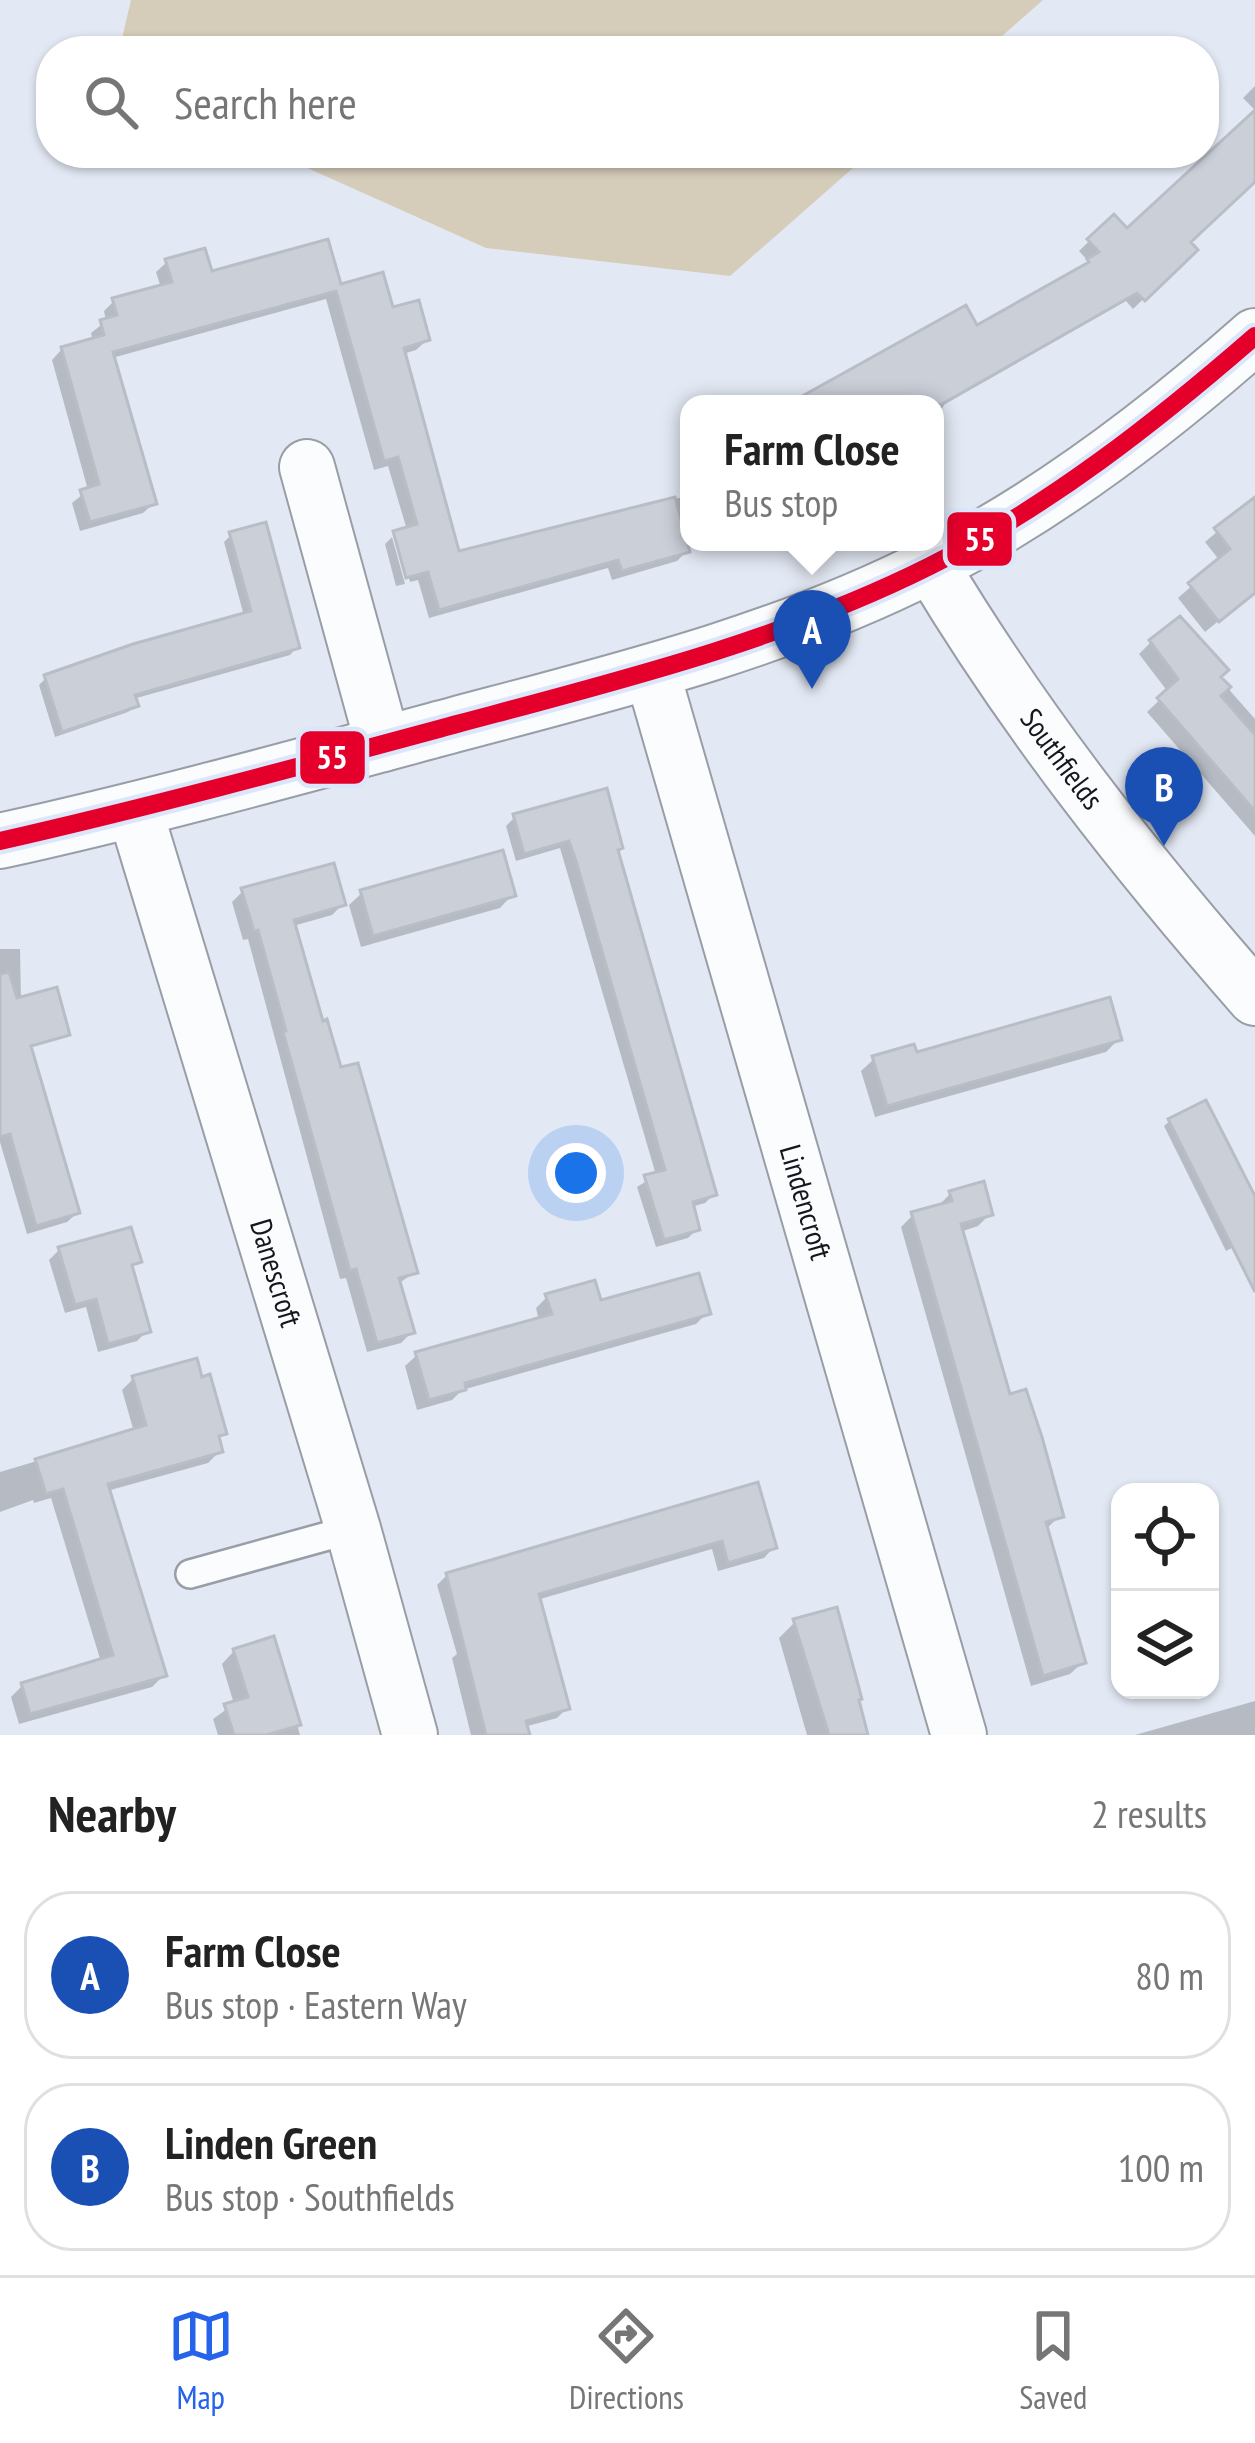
<!DOCTYPE html>
<html lang="en">
<head>
<meta charset="utf-8">
<style>
  :root { --surface:#fff; --page:#f2f2f2; --text:#222; --muted:#767676; --line:#e0e0e0; --accent:#2563eb }
  body { margin:0; font-family:"PT Sans Narrow",sans-serif; background:var(--page); color:var(--text) }
  .controls { position:absolute; right:36px; bottom:36px; display:grid; overflow:hidden; border-radius:24px; box-shadow:0 3px 9px #0004 }
  .controls button { width:108px; height:108px; display:grid; place-items:center; padding:0; border:0; border-bottom:3px solid var(--line); background:var(--surface); color:var(--text); font:60px sans-serif }
  .you { position:absolute; left:576px; top:1173px; width:42px; height:42px; margin:-30px; border:9px solid #fff; border-radius:50%; background:#1a73e8; box-shadow:0 0 0 18px #1a73e833 }
  .badge { display:grid; place-items:center; width:78px; height:78px; border-radius:50%; background:var(--accent); color:#fff; font-size:39px; font-weight:700 }
  .pin { position:absolute; translate:-50% -99px; filter:drop-shadow(0 3px 6px #0008) }
  .pin::after { content:''; position:absolute; top:63px; width:42px; height:36px; background:inherit; clip-path:polygon(0 0,100% 0,50% 100%) }
  .popup { position:absolute; left:680px; top:395px; width:264px; height:156px; box-sizing:border-box; display:grid; place-content:center; border-radius:24px; background:var(--surface); filter:drop-shadow(0 3px 9px #0005); font-size:39px; white-space:nowrap; color:var(--muted) }
  .popup b { font-size:45px; color:var(--text) }
  .popup::after { content:''; position:absolute; left:50%; top:100%; margin-left:-24px; border:24px solid transparent; border-top-color:var(--surface) }
  .list { margin:0; padding:0; list-style:none }
  h2 { display:flex; justify-content:space-between; align-items:center; height:156px; margin:0; padding:0 48px; font-size:51px }
  h2 small { font-size:39px; font-weight:400; color:var(--muted) }
  .list li { display:grid; grid-template-columns:78px 1fr auto; gap:36px; align-items:center; box-sizing:border-box; height:168px; margin:0 24px 24px; padding:0 24px; border:3px solid var(--line); border-radius:48px }
  .list b { display:block; font-size:45px; white-space:nowrap }
  .list p { margin:0; font-size:39px; white-space:nowrap; color:var(--muted) }
  .list em { font-size:39px; font-style:normal; color:var(--muted) }
  .icon { flex:none; width:66px; height:66px; fill:none; stroke:currentColor; stroke-width:2; stroke-linecap:round; stroke-linejoin:round }
  .map { position:relative; flex:none; width:1255px; height:1735px; overflow:hidden }
  .search { position:absolute; background:var(--surface); box-shadow:0 3px 9px #0004; left:36px; right:36px; top:36px; height:132px; display:flex; align-items:center; gap:30px; box-sizing:border-box; padding:0 42px; border-radius:48px; color:var(--muted); font-size:45px }
  .sheet { height:540px; background:var(--surface) }
  nav { display:flex; justify-content:space-around; align-items:center; box-sizing:border-box; height:168px; border-top:3px solid var(--line); background:var(--surface); font-size:33px; color:var(--muted) }
  nav a { display:grid; justify-items:center; gap:6px }
  nav .on { color:var(--accent) }
  .map>svg:first-child { display:block }
  .green { fill:#d5ccba }
  .shadow { fill:#0003 }
  .building { fill:#cacfd8; stroke:#b9bdc6; stroke-width:3 }
  .lines { fill:none; stroke-linecap:round; stroke-linejoin:round }
  .service-casing { stroke:#999ea6; stroke-width:32 }
  .minor-casing { stroke:#999ea6; stroke-width:58 }
  .service { stroke:#fbfcfd; stroke-width:27 }
  .minor { stroke:#fbfcfd; stroke-width:54 }
  .bus-1-casing { stroke:#dce6fb; stroke-width:27 }
  .bus-1 { stroke:#e4002b; stroke-width:18 }
  .labels { text-anchor:middle; stroke-width:10; stroke-linejoin:round; paint-order:stroke }
  .street-label { font-size:30px; fill:#13161d; stroke:#dce6fb }
  .line-badge { stroke:#dce6fb; stroke-width:4.5 }
  .badge-label { font-size:33px; text-anchor:middle; font-weight:bold; fill:#fff }
</style>
</head>
<body>
<div class="map">
<svg width="1255" height="1735" viewBox="0 0 1255 1735">
  <rect width="100%" height="100%" fill="#e3e9f4"/>
  <!-- green -->
  <path class="green" d="M 131,0 L 1043,0 L 985,51 L 119,51 Z
    M 274,153 L 870,153 L 730,276 L 486,248 Z"/>
  <!-- shadow -->
  <path class="shadow" d="M 1255,86 L 1255,110 L 1243,98 Z
    M 1255,114 L 1255,179 L 1187,242 L 1184,260 L 1133,309 L 1126,301 L 945,404 L 935,418 L 935,404 L 788,404 L 976,329 L 1078,272 L 1089,262 L 1079,251 L 1113,218 L 1127,232 Z
    M 167,262 L 209,275 L 339,288 L 391,311 L 427,340 L 416,350 L 403,354 L 457,554 L 687,496 L 689,489 L 689,542 L 695,542 L 686,547 L 687,551 L 677,561 L 612,580 L 608,568 L 429,618 L 418,580 L 410,582 L 398,536 L 392,536 L 407,530 L 388,466 L 374,470 L 326,299 L 112,358 L 154,503 L 143,513 L 80,531 L 72,503 L 88,490 L 52,360 L 62,349 L 93,341 L 91,333 L 106,321 L 104,311 L 114,301 L 161,288 L 156,272 Z
    M 1255,500 L 1255,559 L 1238,605 L 1205,632 L 1178,598 L 1220,561 L 1205,542 Z
    M 231,535 L 297,647 L 290,655 L 133,699 L 135,705 L 128,712 L 55,737 L 39,685 L 46,678 L 244,616 L 224,542 Z
    M 392,537 L 405,584 L 396,586 L 385,544 Z
    M 1151,642 L 1218,677 L 1255,719 L 1255,836 L 1147,712 L 1168,692 L 1139,654 Z
    M 515,817 L 616,851 L 714,1194 L 705,1203 L 691,1207 L 697,1229 L 688,1238 L 656,1247 L 637,1187 L 656,1175 L 560,848 L 516,861 L 506,826 Z
    M 243,891 L 343,904 L 332,915 L 293,926 L 339,1071 L 415,1272 L 398,1284 L 412,1332 L 401,1343 L 367,1352 L 346,1278 L 340,1279 L 248,939 L 243,940 L 232,902 Z
    M 362,893 L 512,895 L 500,908 L 361,947 L 349,905 Z
    M 0,949 L 20,949 L 21,1000 L 0,1008 Z
    M 1119,1039 L 1106,1052 L 875,1117 L 861,1071 L 874,1059 Z
    M 0,1056 L 77,1213 L 67,1222 L 27,1234 L 0,1142 Z
    M 1170,1121 L 1255,1203 L 1255,1236 L 1226,1251 L 1164,1126 Z
    M 950,1194 L 990,1214 L 978,1226 L 960,1232 L 1008,1397 L 1060,1516 L 1045,1530 L 1083,1662 L 1070,1674 L 1031,1686 L 901,1227 L 913,1215 L 936,1208 Z
    M 59,1250 L 138,1261 L 130,1269 L 147,1331 L 137,1341 L 98,1352 L 86,1307 L 65,1313 L 49,1260 Z
    M 547,1297 L 707,1313 L 696,1324 L 462,1390 L 452,1400 L 417,1410 L 405,1366 L 417,1355 L 539,1321 L 536,1308 Z
    M 133,1379 L 223,1433 L 217,1439 L 220,1451 L 208,1463 L 107,1491 L 164,1675 L 152,1687 L 19,1724 L 11,1697 L 23,1685 L 101,1662 L 51,1498 L 34,1503 L 33,1500 L 0,1512 L 0,1472 L 134,1432 L 122,1390 Z
    M 756,1486 L 774,1547 L 764,1558 L 718,1571 L 712,1549 L 537,1600 L 567,1708 L 557,1718 L 524,1727 L 527,1735 L 471,1735 L 452,1658 L 457,1654 L 437,1585 L 447,1575 Z
    M 795,1622 L 866,1735 L 807,1735 L 779,1638 Z
    M 272,1640 L 300,1735 L 218,1735 L 213,1719 L 234,1704 L 222,1664 L 234,1651 Z
    M 1255,1701 L 1255,1735 L 1135,1735 Z"/>
  <!-- building -->
  <path class="building" d="M 1255,110 L 1255,182 L 1191,242 L 1198,250 L 1145,301 L 1137,293 L 942,404 L 788,404 L 966,305 L 977,325 L 1089,262 L 1087,259 L 1099,252 L 1087,239 L 1114,214 L 1127,228 Z
    M 328,239 L 341,284 L 383,272 L 393,307 L 419,300 L 430,340 L 404,348 L 459,551 L 675,497 L 690,552 L 622,571 L 618,560 L 439,610 L 428,572 L 406,578 L 393,531 L 417,524 L 398,457 L 384,461 L 336,291 L 113,352 L 157,504 L 90,522 L 80,490 L 99,484 L 61,347 L 104,335 L 100,320 L 117,315 L 112,298 L 172,282 L 165,259 L 205,248 L 212,271 Z
    M 1255,497 L 1255,593 L 1219,622 L 1188,583 L 1230,549 L 1214,528 Z
    M 266,522 L 300,648 L 135,695 L 139,706 L 62,732 L 44,675 L 133,644 L 251,611 L 229,532 Z
    M 1180,616 L 1229,670 L 1221,677 L 1231,687 L 1221,696 L 1255,735 L 1255,811 L 1157,698 L 1178,679 L 1149,640 Z
    M 607,788 L 623,848 L 618,850 L 717,1195 L 693,1202 L 700,1230 L 664,1240 L 644,1175 L 665,1170 L 576,861 L 569,841 L 524,854 L 513,814 Z
    M 503,850 L 516,896 L 373,936 L 360,890 Z
    M 334,863 L 346,905 L 294,920 L 323,1021 L 327,1019 L 341,1067 L 358,1063 L 418,1273 L 399,1278 L 415,1333 L 377,1343 L 356,1269 L 350,1271 L 283,1032 L 286,1031 L 258,930 L 254,931 L 241,888 Z
    M 9,972 L 17,998 L 57,987 L 70,1035 L 31,1046 L 80,1213 L 36,1226 L 10,1134 L 0,1137 L 0,974 Z
    M 1110,997 L 1122,1040 L 887,1106 L 872,1056 L 914,1044 L 917,1052 Z
    M 1206,1100 L 1255,1196 L 1255,1292 L 1168,1119 Z
    M 984,1181 L 993,1215 L 961,1224 L 1010,1394 L 1026,1389 L 1042,1437 L 1064,1517 L 1046,1522 L 1086,1663 L 1043,1676 L 911,1212 L 952,1201 L 949,1191 Z
    M 131,1227 L 142,1262 L 132,1265 L 151,1332 L 108,1344 L 96,1299 L 75,1305 L 58,1247 Z
    M 699,1273 L 711,1314 L 465,1383 L 466,1390 L 429,1400 L 415,1352 L 552,1314 L 545,1294 L 595,1280 L 601,1300 Z
    M 197,1358 L 202,1377 L 210,1374 L 227,1434 L 219,1436 L 223,1452 L 108,1484 L 167,1676 L 30,1714 L 21,1683 L 113,1655 L 63,1489 L 46,1494 L 35,1459 L 146,1425 L 132,1376 Z
    M 758,1482 L 777,1548 L 728,1563 L 722,1541 L 539,1594 L 570,1709 L 526,1721 L 530,1735 L 486,1735 L 446,1573 Z
    M 837,1607 L 862,1699 L 859,1700 L 868,1735 L 829,1735 L 793,1619 Z
    M 274,1636 L 301,1725 L 267,1735 L 234,1735 L 224,1704 L 248,1697 L 233,1649 Z"/>
  <g class="lines">
    <defs>
      <path id="service" d="M 190,1574 L 353,1529"/>
      <g id="minor">
        <path d="M 307,467 L 383,744"/>
        <path id="s1" d="M 931,565 C 1025,722 1135,861 1255,998"/>
        <path id="s2" d="M 652,672 L 959,1735"/>
        <path id="s3" d="M 135,811 L 353,1529 L 410,1735"/>
        <path d="M 0,841 C 154,807 305,765 457,724 C 619,681 779,642 929,566 C 1047,507 1157,423 1255,336"/>
      </g>
    </defs>
    <!-- service casing -->
    <use href="#service" class="service-casing"/>
    <!-- minor casing -->
    <use href="#minor" class="minor-casing"/>
    <!-- service -->
    <use href="#service" class="service"/>
    <!-- minor -->
    <use href="#minor" class="minor"/>
    <defs>
      <path id="bus-1" d="M 0,841 C 154,806 305,765 457,724 C 618,681 780,641 930,566 C 1049,506 1155,423 1255,336"/>
    </defs>
    <!-- bus-1 casing -->
    <use href="#bus-1" class="bus-1-casing"/>
    <!-- bus-1 -->
    <use href="#bus-1" class="bus-1"/>
  </g>
  <g class="labels">
    <!-- street labels -->
    <g class="street-label">
      <text dy="10" stroke="none"><textPath href="#s1" startOffset="234">Southfields</textPath></text>
      <text dy="10" stroke="none"><textPath href="#s2" startOffset="552">Lindencroft</textPath></text>
      <text dy="10" stroke="none"><textPath href="#s3" startOffset="483">Danescroft</textPath></text>
    </g>
  </g>
  <g class="line-badge">
    <rect x="945" y="510" width="69" height="58" rx="12" fill="#e4002b"/>
    <rect x="298" y="729" width="69" height="57" rx="12" fill="#e4002b"/>
  </g>
  <g class="badge-label">
    <text x="980" y="551">55</text>
    <text x="332" y="769">55</text>
  </g>
</svg>
<div class="controls">
<button><svg class="icon" aria-label="locate" viewBox="0 0 24 24"><circle cx="12" cy="12" r="6"/><path d="M12 2v4M12 18v4M2 12h4M18 12h4"/></svg></button>
<button><svg class="icon" aria-label="layers" viewBox="0 0 24 24"><path d="M12 4l9 5-9 5-9-5zM3 14l9 5 9-5"/></svg></button>
</div>
<div class="you"></div>
<div class="pin badge" style="left:812px;top:689px;background:#1a4fb4">A</div>
<div class="popup"><b>Farm Close</b>Bus stop</div>
<div class="pin badge" style="left:1164px;top:846px;background:#1a4fb4">B</div>
<div class="search"><svg class="icon" aria-label="search" viewBox="0 0 24 24"><circle cx="10" cy="10" r="6"/><path d="M15 15l6 6"/></svg>Search here</div>
</div>
<section class="sheet">
<h2>Nearby<small>2 results</small></h2>
<ul class="list">
<li><span class="badge" style="background:#1a4fb4">A</span><div><b>Farm Close</b><p>Bus stop · Eastern Way</p></div><em>80 m</em></li>
<li><span class="badge" style="background:#1a4fb4">B</span><div><b>Linden Green</b><p>Bus stop · Southfields</p></div><em>100 m</em></li>
</ul>
</section>
<nav>
<a class="on"><svg class="icon" aria-label="map" viewBox="0 0 24 24"><path d="M3 6l6-2 6 2 6-2v14l-6 2-6-2-6 2zM9 4v14M15 6v14"/></svg>Map</a>
<a><svg class="icon" aria-label="directions" viewBox="0 0 24 24"><path d="M12 3l9 9-9 9-9-9zM9 14v-3h6M13 9l2 2-2 2"/></svg>Directions</a>
<a><svg class="icon" aria-label="saved" viewBox="0 0 24 24"><path d="M7 4h10v16l-5-4-5 4z"/></svg>Saved</a>
</nav>
</body>
</html>
